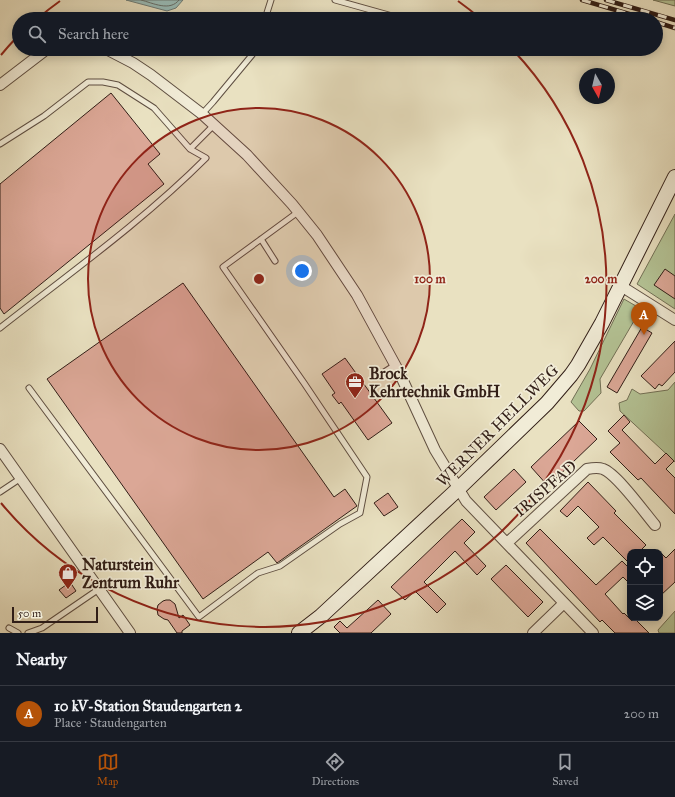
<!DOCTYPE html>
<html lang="en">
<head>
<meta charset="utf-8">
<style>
  :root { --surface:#171b24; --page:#242831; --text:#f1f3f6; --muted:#9ea1a6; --line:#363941; --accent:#b45309 }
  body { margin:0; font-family:"IM FELL Great Primer",serif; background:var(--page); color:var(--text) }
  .controls { position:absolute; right:12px; bottom:12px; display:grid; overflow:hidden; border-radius:8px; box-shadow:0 2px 10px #0003 }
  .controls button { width:36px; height:36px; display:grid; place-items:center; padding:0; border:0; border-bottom:1px solid var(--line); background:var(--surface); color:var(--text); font:20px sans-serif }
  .compass { position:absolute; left:579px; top:68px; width:36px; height:36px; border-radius:50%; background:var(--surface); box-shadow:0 2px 10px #0003; rotate:172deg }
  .scale { position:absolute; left:12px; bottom:10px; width:86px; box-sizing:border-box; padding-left:4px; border:2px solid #311e17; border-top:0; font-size:11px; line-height:14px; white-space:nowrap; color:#311e17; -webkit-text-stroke:3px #f1ecd7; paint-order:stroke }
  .you { position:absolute; left:302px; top:271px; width:14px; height:14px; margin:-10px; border:3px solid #fff; border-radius:50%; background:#1a73e8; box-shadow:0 0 0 6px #1a73e833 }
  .badge { display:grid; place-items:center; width:26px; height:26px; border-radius:50%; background:var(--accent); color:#fff; font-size:13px; font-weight:700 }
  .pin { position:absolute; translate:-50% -33px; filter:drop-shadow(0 1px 2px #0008) }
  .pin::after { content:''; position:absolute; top:21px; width:14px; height:12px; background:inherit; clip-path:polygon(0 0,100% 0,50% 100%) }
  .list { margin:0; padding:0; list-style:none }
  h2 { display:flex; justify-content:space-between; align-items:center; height:52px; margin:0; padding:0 16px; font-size:17px }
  h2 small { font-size:13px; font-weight:400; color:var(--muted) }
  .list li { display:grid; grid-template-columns:26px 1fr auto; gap:12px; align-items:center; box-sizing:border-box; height:56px; padding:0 16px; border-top:1px solid var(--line) }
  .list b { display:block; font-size:15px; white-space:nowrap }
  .list p { margin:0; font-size:13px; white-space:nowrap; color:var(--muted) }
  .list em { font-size:13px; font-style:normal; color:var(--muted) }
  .icon { flex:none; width:22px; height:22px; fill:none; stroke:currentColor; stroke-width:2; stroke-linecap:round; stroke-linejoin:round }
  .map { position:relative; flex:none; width:675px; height:633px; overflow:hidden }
  .search { position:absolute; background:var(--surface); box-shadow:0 2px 10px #0003; left:12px; right:12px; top:12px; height:44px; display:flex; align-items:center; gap:10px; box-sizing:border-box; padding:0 14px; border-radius:22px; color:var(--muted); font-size:15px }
  .sheet { height:108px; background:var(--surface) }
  nav { display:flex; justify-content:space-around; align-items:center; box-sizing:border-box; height:56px; border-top:1px solid var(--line); background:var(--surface); font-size:11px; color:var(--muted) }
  nav a { display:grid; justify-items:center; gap:2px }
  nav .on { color:var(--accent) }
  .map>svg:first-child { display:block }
  .green { fill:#b4c395; stroke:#727056 }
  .water { fill:#99bcb8; stroke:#6f7d78 }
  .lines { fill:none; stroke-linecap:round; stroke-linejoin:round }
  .shore { stroke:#656d68; stroke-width:1 }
  .building { fill:#dba796; stroke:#311e17 }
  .lane-casing { stroke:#5f4f42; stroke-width:7 }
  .street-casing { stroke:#5f4f42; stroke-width:12 }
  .secondary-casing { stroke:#311e17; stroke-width:16 }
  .lane { stroke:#f1ecd7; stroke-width:5 }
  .street { stroke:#f1ecd7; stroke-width:10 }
  .secondary { stroke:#f1ecd7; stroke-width:14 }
  .rail-casing { stroke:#311e17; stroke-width:4.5 }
  .rail { stroke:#f1ecd7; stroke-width:3; stroke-dasharray:9; stroke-linecap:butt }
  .ring { fill:none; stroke:#8f2418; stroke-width:2 }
  .labels { text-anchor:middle; stroke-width:3.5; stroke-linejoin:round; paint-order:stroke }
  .poi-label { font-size:16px; font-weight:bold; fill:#311e17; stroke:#f1ecd7; text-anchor:start }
  .street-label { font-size:16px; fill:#311e17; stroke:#f1ecd7 }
  .centre { fill:#8f2418; stroke:#f1ecd7; stroke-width:2 }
  .ring-label { font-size:12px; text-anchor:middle; font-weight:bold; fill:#8f2418; stroke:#f1ecd7; stroke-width:3.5; stroke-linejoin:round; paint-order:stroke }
</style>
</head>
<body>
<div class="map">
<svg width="675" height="633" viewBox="0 0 675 633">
  <rect width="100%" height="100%" fill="#e9e1c1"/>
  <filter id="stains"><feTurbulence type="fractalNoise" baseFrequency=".005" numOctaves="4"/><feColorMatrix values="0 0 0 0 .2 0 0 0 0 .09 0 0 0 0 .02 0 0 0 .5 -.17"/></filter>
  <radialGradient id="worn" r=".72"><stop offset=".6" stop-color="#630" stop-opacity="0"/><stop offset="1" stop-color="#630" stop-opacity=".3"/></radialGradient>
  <!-- green -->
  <path class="green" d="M 653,0 L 675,0 L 675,6 Z
    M 675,214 L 675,309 L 637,284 Z
    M 624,299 L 641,309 L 600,379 L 601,393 L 584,411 L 579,411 L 571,402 L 590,369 Z
    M 675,382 L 675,462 L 620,411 L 619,403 L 627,400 L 632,389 L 640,394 L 668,390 Z
    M 675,611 L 675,633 L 659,633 L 658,630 Z"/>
  <!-- water -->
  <path class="water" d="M 126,0 L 183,0 L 176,8 L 167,11 Z"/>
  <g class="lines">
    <!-- shore -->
    <path class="shore" d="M 141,0 C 153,3 170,12 179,0"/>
  </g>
  <!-- building -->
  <path class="building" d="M 111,93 L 160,154 L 148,164 L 164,184 L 4,314 L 0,308 L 0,184 Z
    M 665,269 L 675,276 L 675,299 L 654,285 Z
    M 183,283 L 334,497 L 345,489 L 357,506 L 277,563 L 268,552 L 203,599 L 47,379 Z
    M 642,327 L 652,333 L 617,393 L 607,387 Z
    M 675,341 L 675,372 L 662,386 L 659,384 L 655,389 L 641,376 Z
    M 345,358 L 392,423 L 368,440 L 341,402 L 339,404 L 332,395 L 335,393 L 322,374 Z
    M 624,415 L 630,422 L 622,430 L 655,464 L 666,453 L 674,461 L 666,469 L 675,478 L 675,514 L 641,478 L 638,480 L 610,452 L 620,443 L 608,431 Z
    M 579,421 L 597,439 L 548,486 L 531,467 Z
    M 514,469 L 526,482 L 496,510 L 484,497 Z
    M 588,482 L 616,511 L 614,513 L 646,545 L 639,552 L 630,552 L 630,564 L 603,537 L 594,545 L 587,538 L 599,527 L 578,506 L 567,517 L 560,511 Z
    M 388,493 L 398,507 L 384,516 L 374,503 Z
    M 462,519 L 475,532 L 464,543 L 486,566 L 477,575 L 455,551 L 424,582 L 446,604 L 437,613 L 415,591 L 405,600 L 391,587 Z
    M 540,529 L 596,585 L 622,561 L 630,569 L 630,584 L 623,577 L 605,594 L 623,614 L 624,613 L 632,621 L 634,618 L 649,633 L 615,633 L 602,620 L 600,622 L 526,543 Z
    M 675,549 L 675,582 L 660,596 L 660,552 L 666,558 Z
    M 506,565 L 543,602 L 528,617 L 491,579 Z
    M 70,582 L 76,591 L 66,598 L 59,590 Z
    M 166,600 L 170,600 L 175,604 L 179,618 L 183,615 L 190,625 L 182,631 L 182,633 L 177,633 L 168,620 L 164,619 L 158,615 L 157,609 L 158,605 L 163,601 Z
    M 378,600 L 391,614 L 371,633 L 340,633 L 334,627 L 340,621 L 347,628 Z"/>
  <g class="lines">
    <defs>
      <path id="lane" d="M 335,0 L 403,19
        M 265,19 L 271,0
        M 202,114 L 213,102 L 257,49
        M 0,144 L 44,116 L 88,82 L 103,82 L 118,85 L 154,108 L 190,149 L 206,158 C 143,221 70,273 0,328
        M 190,149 L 214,125
        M 261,239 L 275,261
        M 378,376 L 395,365
        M 29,388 L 199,617 L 258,573 L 280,566 L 340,524 L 360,513 L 367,477 L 304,383 L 223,267 L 298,212
        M 0,492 L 21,478
        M 9,628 L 18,633
        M 28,633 L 42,628 L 99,589"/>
      <path id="street" d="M 106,49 L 133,63 L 151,75 L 202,114 L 247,155 L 292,204 L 317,235 L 357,295 L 399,372 L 435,450 L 466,501 L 593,633
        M 0,85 L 47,49
        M 621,286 L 675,320
        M 0,449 L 130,633
        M 507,543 L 587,469 C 592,468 598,467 603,469 C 617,474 644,512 655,525
        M 533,633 L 564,603"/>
      <path id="secondary" d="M 299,633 L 321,616 L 458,489 L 547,403 L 571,375 L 578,365 L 602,323 L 675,177"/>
    </defs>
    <!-- lane casing -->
    <use href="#lane" class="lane-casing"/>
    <!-- street casing -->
    <use href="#street" class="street-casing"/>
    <!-- secondary casing -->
    <use href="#secondary" class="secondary-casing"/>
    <!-- lane -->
    <use href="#lane" class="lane"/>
    <!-- street -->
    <use href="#street" class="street"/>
    <!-- secondary -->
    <use href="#secondary" class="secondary"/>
    <defs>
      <path id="rail" d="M 582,0 L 646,19
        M 606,0 L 675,20
        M 656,22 L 675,28"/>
    </defs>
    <!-- rail casing -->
    <use href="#rail" class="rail-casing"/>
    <!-- rail -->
    <use href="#rail" class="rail"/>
  </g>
  <!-- distance rings -->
  <circle cx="259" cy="279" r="171" fill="#8f2418" fill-opacity=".12"/>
  <g class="ring">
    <circle cx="259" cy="279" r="171"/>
    <path d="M1 55A342 342 0 0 1 17 37M37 19A342 342 0 0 1 60 1M458 1A342 342 0 0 1 481 19M513 50A342 342 0 1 1 1 503"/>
  </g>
  <!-- icons -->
  <defs>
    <symbol id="office-pin" viewBox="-11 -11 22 30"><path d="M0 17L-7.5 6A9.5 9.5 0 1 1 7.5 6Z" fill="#8f2418" stroke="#f1ecd7"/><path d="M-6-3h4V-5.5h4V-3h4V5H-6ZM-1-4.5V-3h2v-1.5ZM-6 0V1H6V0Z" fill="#fff"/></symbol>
    <symbol id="shop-pin" viewBox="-11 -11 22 30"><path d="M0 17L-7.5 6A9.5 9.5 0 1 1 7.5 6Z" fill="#8f2418" stroke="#f1ecd7"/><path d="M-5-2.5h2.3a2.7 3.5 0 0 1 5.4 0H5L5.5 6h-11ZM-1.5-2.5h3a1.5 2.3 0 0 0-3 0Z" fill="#fff"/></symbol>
  </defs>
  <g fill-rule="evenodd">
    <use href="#office-pin" x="344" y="371" width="22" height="30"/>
    <use href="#shop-pin" x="57" y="562" width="22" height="30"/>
  </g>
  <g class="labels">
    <!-- poi labels -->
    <g class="poi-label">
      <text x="369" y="379">Brock<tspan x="369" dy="18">Kehrtechnik GmbH</tspan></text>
      <text x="82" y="570">Naturstein<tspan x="82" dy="18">Zentrum Ruhr</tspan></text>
    </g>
    <!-- street labels -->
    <g class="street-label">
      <text transform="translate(497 425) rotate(-45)" y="6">WERNER HELLWEG</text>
      <text transform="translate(545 488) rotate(-41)" y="6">IRISPFAD</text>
    </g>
  </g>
  <circle cx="259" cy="279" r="6" class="centre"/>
  <g class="ring-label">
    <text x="430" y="283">100 m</text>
    <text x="601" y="283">200 m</text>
  </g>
  <rect width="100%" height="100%" filter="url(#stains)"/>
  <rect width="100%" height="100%" fill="url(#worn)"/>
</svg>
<div class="controls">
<button><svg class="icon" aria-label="locate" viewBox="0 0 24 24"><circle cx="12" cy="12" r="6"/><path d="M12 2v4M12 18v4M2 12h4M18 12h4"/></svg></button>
<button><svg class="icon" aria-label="layers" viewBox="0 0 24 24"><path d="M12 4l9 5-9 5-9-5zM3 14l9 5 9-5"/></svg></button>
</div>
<svg class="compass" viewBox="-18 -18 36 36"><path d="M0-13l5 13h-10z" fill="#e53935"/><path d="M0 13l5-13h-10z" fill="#9ea1a6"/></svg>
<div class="scale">50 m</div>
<div class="you"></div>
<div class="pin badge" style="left:644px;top:335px">A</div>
<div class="search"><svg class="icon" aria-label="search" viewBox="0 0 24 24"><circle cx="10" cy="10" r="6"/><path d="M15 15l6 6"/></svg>Search here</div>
</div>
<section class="sheet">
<h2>Nearby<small></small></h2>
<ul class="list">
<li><span class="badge">A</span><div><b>10 kV-Station Staudengarten 2</b><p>Place · Staudengarten</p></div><em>200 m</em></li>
</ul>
</section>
<nav>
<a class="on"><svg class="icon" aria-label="map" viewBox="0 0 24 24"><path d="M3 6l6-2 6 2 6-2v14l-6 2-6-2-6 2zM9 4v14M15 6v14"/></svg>Map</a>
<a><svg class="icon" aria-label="directions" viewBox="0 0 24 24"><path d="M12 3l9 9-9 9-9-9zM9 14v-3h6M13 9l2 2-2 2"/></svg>Directions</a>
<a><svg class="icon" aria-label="saved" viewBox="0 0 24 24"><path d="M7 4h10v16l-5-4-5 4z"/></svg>Saved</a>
</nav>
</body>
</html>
